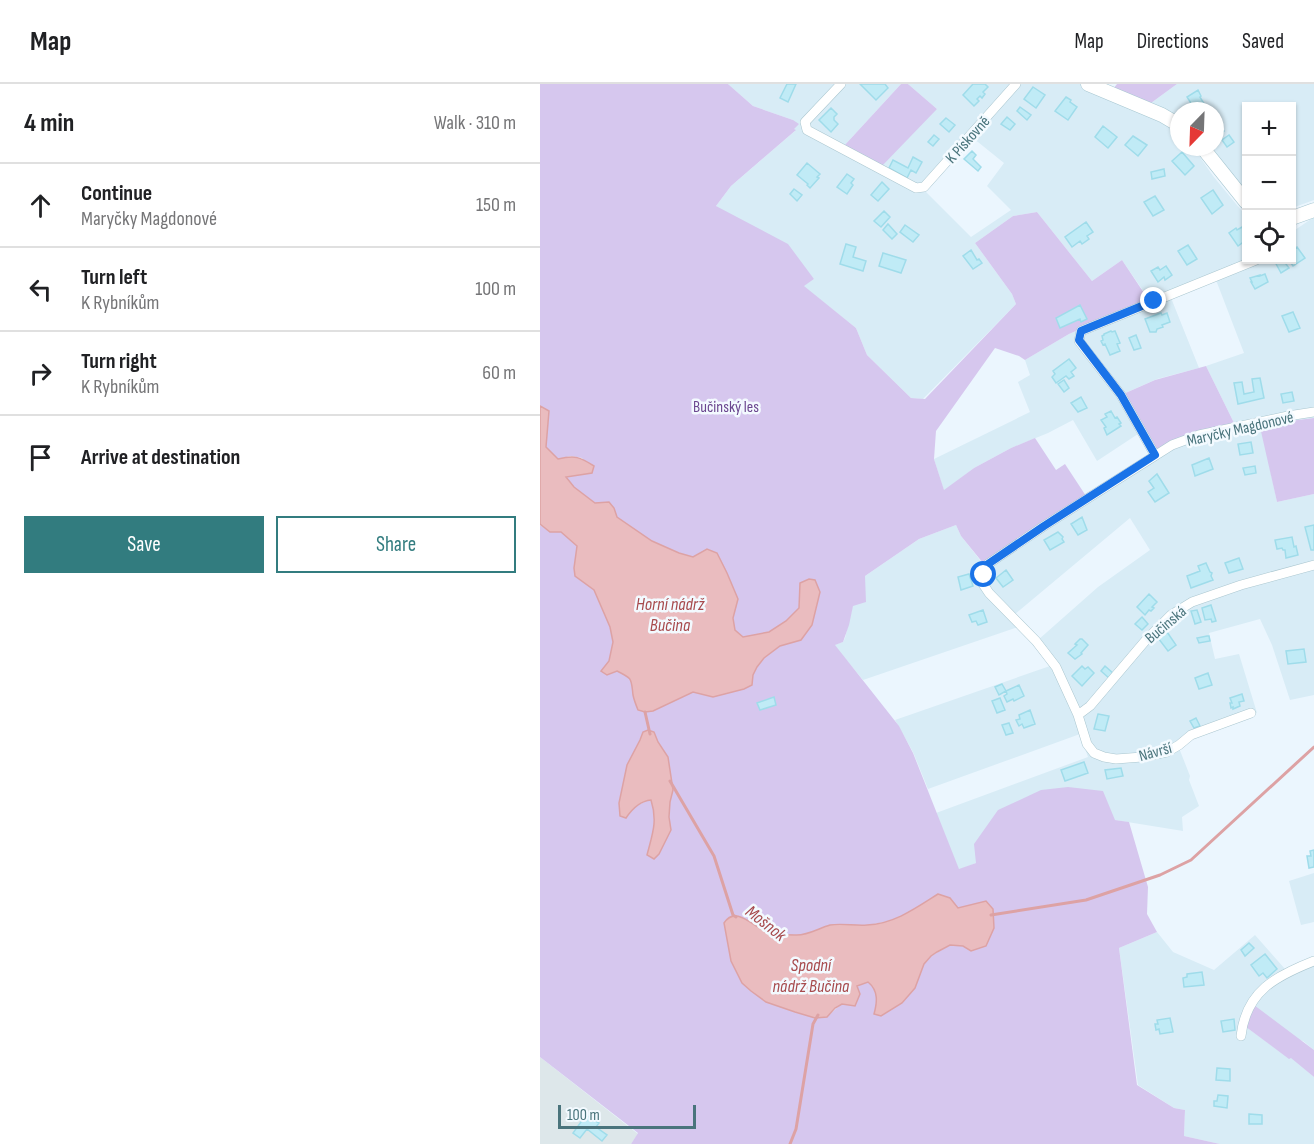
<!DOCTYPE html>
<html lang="en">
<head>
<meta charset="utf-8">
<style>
  :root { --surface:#fff; --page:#f6f6f6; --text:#202124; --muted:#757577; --line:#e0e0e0; --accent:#327c7f }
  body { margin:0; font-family:"Sofia Sans Condensed",sans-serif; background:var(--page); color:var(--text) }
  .controls { position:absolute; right:18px; top:18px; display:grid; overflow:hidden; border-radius:0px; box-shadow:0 2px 4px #0004 }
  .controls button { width:54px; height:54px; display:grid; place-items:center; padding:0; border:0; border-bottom:2px solid var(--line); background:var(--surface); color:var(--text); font:30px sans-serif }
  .compass { position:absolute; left:630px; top:18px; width:54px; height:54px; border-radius:50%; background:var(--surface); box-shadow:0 2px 4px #0004; rotate:203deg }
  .scale { position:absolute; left:18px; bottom:15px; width:138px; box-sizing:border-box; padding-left:6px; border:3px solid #4a747c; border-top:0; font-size:16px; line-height:21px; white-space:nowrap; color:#4a747c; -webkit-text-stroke:4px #f3faff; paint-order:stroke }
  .stop { position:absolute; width:18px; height:18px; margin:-14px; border:4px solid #1a73e8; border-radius:50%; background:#fff }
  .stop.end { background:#1a73e8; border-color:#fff; box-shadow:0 2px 6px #0008 }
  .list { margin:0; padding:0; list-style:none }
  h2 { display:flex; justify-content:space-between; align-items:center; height:78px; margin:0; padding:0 24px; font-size:26px }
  h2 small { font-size:20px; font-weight:400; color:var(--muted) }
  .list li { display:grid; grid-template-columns:39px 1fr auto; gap:18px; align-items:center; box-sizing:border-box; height:84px; padding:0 24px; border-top:2px solid var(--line) }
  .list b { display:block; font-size:22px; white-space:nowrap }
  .list p { margin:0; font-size:20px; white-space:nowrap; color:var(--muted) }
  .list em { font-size:20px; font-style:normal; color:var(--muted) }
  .actions { display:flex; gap:12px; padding:18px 24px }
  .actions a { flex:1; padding:14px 0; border:2px solid var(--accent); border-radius:0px; text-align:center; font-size:21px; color:var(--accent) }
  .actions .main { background:var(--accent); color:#fff }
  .icon { flex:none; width:33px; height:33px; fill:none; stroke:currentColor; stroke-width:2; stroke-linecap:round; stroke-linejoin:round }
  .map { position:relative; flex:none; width:774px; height:1060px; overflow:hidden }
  header { display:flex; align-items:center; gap:36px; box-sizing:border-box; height:84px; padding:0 30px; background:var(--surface); border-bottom:2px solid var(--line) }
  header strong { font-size:28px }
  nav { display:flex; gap:33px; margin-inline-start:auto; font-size:21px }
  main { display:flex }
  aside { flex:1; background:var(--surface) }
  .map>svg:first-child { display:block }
  .residential { fill:#d8ecf6; fill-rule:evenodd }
  .industrial { fill:#dde7ea }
  .green { fill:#d6c7ee; fill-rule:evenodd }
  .water { fill:#eabcbf; stroke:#dda2a4; stroke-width:1.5 }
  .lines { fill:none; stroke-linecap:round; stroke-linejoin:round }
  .stream { stroke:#dda2a4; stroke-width:3 }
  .building { fill:#c0ebf6; stroke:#9fdcea; stroke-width:1.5 }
  .street-casing { stroke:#abc7d0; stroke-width:10 }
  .secondary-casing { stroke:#a7c7d1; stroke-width:15 }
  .street { stroke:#fff; stroke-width:9 }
  .secondary { stroke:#fff; stroke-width:14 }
  .route { stroke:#1a73e8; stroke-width:8 }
  .labels { text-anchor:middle; stroke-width:5; stroke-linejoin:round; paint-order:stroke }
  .street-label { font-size:16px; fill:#4a747c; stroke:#f3faff }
  .park-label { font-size:16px; fill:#6b468f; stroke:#f3faff }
  .water-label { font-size:18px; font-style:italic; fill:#a74a4d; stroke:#f3faff }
</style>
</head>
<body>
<header>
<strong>Map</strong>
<nav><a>Map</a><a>Directions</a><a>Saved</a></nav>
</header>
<main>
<aside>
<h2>4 min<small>Walk · 310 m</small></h2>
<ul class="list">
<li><svg class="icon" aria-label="ahead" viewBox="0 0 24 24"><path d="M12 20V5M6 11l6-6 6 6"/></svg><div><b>Continue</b><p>Maryčky Magdonové</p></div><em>150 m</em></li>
<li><svg class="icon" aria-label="left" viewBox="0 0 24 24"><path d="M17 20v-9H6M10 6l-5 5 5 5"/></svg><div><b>Turn left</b><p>K Rybníkům</p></div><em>100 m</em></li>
<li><svg class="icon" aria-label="right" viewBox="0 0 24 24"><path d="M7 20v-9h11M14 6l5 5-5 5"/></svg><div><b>Turn right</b><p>K Rybníkům</p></div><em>60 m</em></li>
<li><svg class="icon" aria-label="arrive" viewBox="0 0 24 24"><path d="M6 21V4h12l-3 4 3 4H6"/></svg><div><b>Arrive at destination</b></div></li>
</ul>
<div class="actions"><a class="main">Save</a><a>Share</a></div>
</aside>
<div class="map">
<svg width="774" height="1060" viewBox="0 0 774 1060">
  <rect width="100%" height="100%" fill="#ebf6fe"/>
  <!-- residential -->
  <path class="residential" d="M 188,0 L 361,0 L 303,63 L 397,25 L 368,0 L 540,0 L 603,29 L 636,47 L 639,50 L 639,63 L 653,63 L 673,92 L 706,132 L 706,176 L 752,176 L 752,147 L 755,146 L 774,133 L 774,334 L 750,337 L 721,342 L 737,418 L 774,410 L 774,611 L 750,616 L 732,561 L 720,535 L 669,549 L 675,575 L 699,570 L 717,629 L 659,650 L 639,664 L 650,692 L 649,696 L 659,722 L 642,733 L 643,747 L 575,736 L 436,779 L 419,786 L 396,729 L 548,673 L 540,650 L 388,705 L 373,668 L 355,636 L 510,582 L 478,543 L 323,596 L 294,561 L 303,558 L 305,554 L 313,521 L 325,492 L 379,455 L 416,441 L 421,452 L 444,481 L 609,371 L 598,350 L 557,377 L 533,336 L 508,349 L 471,364 L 434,384 L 404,407 L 394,375 L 490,328 L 478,298 L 490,291 L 485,276 L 529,250 L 608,214 L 582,176 L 552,197 L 497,128 L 473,132 L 435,159 L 472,210 L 476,220 L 383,315 L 371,314 L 327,271 L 316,244 L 263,202 L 274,195 L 176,122 L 191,102 L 255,47 L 254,45 L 253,36 L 213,22 ZM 433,54 L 464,79 L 447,102 L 471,126 L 431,153 L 386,108 ZM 676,196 L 704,269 L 666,282 L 695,341 L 583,310 L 617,295 L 659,284 L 631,214 ZM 590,434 L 610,466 L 558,503 L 498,556 L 475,530 Z
    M 637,0 L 774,0 L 774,116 L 752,124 L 752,22 L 706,22 L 706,109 L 672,63 L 675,63 L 675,27 L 639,27 L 639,34 L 611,19 Z
    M 774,789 L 774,838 L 761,841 L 749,797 Z
    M 617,848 L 633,868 L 674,886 L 715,851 L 745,885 L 774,874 L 774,966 L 763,957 L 706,943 L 749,974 L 751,973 L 774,993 L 774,1060 L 680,1060 L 644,1052 L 645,1026 L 634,1024 L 598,1001 L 579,864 Z"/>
  <!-- industrial -->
  <path class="industrial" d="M 0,973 L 98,1050 L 91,1060 L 0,1060 Z"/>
  <!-- green -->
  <path class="green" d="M 0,0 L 188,0 L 213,22 L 253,36 L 259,40 L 254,45 L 256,46 L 191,102 L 176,122 L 248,160 L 274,195 L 264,202 L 316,244 L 327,271 L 371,314 L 385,315 L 476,220 L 472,210 L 435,159 L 473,132 L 497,128 L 552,197 L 582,176 L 608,215 L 529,250 L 485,276 L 479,272 L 455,264 L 396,347 L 394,375 L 404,406 L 434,384 L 471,364 L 495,354 L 516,386 L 525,380 L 546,412 L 497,441 L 443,479 L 421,452 L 416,441 L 379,455 L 325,492 L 326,518 L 313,522 L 309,541 L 303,558 L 295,561 L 359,642 L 373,669 L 419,785 L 436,779 L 434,760 L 458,726 L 501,706 L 528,703 L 563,707 L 575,736 L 589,738 L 608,803 L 607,830 L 617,848 L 579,864 L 597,1001 L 634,1024 L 645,1026 L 644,1052 L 680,1060 L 91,1060 L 98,1049 L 0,973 L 0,441 L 10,448 L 21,448 L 37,462 L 34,484 L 35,491 L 54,506 L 70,543 L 73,558 L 69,577 L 77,587 L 88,592 L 93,598 L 93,614 L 125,620 L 153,608 L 173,613 L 212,601 L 213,591 L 217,583 L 224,574 L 240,562 L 261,556 L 272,541 L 280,508 L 260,499 L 259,524 L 246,537 L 229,548 L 203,554 L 195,546 L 192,534 L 198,515 L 187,489 L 177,469 L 167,465 L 153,473 L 139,469 L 112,457 L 77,433 L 74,424 L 55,419 L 34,403 L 25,393 L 52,389 L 42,374 L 31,372 L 18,375 L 6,363 L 9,328 L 0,322 ZM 103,648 L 114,648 L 118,658 L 128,673 L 133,706 L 130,718 L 129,733 L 131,746 L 110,758 C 115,744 116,731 111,716 L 106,717 L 93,724 L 79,718 L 83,701 ZM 410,814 L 417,824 L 453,825 L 454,844 L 423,862 L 410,861 L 391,872 L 384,880 L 375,904 L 362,919 L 338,917 L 333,902 L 328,898 C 312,903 313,909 302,919 C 297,924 292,928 287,933 L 275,934 L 255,928 L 226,918 L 211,907 L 202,899 L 191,877 L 184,839 L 218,843 L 230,849 L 259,852 L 292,841 L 329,841 L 354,836 L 370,828 Z
    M 361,0 L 368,0 L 397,25 L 341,83 L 303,63 Z
    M 577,0 L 637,0 L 611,19 L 573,5 Z
    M 666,282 L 695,341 L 615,367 L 581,311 L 615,296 Z
    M 774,334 L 774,410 L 737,418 L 720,343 L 750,337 Z
    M 714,921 L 774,966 L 774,993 L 751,974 L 749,975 L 706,943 Z"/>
  <!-- water -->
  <path class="water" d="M 0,322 L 9,327 L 6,363 L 18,375 C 35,371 40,373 54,382 L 52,389 L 26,393 L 34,403 L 55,419 L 69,418 L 74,424 L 77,433 L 112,457 L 139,469 L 153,473 L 167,465 L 177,469 L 187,489 L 198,515 L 193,534 L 195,546 L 203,553 L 229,548 L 246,537 L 259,524 L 260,499 L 269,495 L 275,496 L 280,508 L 272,541 L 261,556 L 240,562 L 224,574 L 217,583 L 213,591 L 212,601 L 204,605 L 173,613 L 153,608 L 113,627 L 105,628 L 98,626 C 96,621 94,616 93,611 C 91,594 93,595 77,587 L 67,591 L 61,587 L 69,577 L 73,558 L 70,543 L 54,506 L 35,492 L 34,484 L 37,462 L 21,448 L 10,448 L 0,440 Z
    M 108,646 L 114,648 L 118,658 L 128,673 L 133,706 L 130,718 L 129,733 L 131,746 L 119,770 L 114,775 L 107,771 C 112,751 118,738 111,716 C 100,717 92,725 86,734 L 80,732 L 79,719 L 87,681 L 100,656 L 103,648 Z
    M 398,810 L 410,814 L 418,824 L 446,817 L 453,825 L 454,844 L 446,862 L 431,867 L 423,862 L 410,861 L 397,868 L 391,872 L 384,880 L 375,904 L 362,919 L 341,932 L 334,930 C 337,919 339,907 328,898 L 317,902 L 320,910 L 315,922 L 302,920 L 295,924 L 287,933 L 275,934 L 255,928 L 226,918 L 211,907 L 202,899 L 191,877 L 184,839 C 196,821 212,842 227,848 C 235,851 246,851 255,851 C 267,852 279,844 290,841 C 302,839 315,842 327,841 C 354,840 376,824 398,810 Z"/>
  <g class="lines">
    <!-- stream -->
    <path class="stream" d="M 105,628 L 110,650
      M 130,697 L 174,772 L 193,831 L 196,833
      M 451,831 L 546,816 L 620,791 L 651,776 L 774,663
      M 250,1060 L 256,1045 L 273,940 L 278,931"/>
  </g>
  <!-- building -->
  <path class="building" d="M 247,0 L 256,0 L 248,18 L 240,14 Z
    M 320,0 L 345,0 L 348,4 L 336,16 Z
    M 433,0 L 445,0 L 448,3 L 443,8 L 445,10 L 442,14 L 440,12 L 437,15 L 439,17 L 434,22 L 423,11 Z
    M 493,3 L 505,11 L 496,24 L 484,15 Z
    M 658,6 L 661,12 L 660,13 L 666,23 L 660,27 L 656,27 L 647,13 Z
    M 526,13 L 531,16 L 530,18 L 537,23 L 528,36 L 515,27 Z
    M 480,23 L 491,31 L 487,36 L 477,27 Z
    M 291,24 L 297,30 L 294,33 L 294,36 L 298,40 L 291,48 L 279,36 Z
    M 467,33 L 475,40 L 470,46 L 461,40 Z
    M 406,34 L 415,41 L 409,48 L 400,40 Z
    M 675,34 L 684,47 L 675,53 Z
    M 563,42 L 577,53 L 568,64 L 555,53 Z
    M 394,51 L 399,55 L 393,62 L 388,58 Z
    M 689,51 L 694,58 L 687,63 L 682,56 Z
    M 593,52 L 607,61 L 598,72 L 585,61 Z
    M 432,67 L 436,71 L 433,75 L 441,83 L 438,87 L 424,75 Z
    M 642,68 L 654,82 L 645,91 L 632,77 Z
    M 373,73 L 382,78 L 376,89 L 371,86 L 367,94 L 349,84 L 353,76 L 368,84 Z
    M 267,79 L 280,90 L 277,93 L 279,94 L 270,104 L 267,101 L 268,100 L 257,91 Z
    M 624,85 L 625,92 L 612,95 L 611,88 Z
    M 307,90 L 314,95 L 311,99 L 313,101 L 307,110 L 297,103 Z
    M 342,98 L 349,105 L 338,117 L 331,111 Z
    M 254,105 L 262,111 L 257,117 L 250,110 Z
    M 673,106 L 683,121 L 672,130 L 661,114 Z
    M 615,112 L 624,126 L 613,132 L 604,118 Z
    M 344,127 L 350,133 L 341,143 L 334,137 Z
    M 546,138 L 553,148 L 547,152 L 549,155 L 542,160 L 540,157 L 532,163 L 525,153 Z
    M 348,140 L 357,150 L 352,155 L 343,146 Z
    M 365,141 L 379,151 L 373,158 L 360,148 Z
    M 702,143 L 706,149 L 706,156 L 698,162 L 689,149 L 696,144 L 697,146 Z
    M 306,160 L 316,163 L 313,173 L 326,177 L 323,187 L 300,180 Z
    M 648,161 L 657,175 L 647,181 L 638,167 Z
    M 757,163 L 765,174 L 753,182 L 749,176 L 752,176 L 752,167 Z
    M 431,166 L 437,176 L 439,175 L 442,179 L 433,185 L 423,172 Z
    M 343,169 L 366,176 L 361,189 L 339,182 Z
    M 740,176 L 743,176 L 749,184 L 741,189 L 735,178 Z
    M 626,182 L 632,191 L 625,196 L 624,193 L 618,198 L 611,187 L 618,183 L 620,186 Z
    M 725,190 L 728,198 L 715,205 L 711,198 L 712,198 L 710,194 L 720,191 L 720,192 Z
    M 540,221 L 547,235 L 541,238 L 540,235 L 520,244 L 516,234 Z
    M 753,228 L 760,244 L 749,248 L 742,232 Z
    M 621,229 L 622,231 L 627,229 L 630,238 L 622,241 L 623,243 L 617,245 L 616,248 L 610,248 L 605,235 Z
    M 571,247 L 572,248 L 575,247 L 580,259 L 577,260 L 580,267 L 570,271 L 565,260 L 563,261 L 561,257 L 563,256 L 562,252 L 564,251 L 564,250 Z
    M 596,251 L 601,264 L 594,266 L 589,254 Z
    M 529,275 L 536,284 L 531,288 L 534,292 L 529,295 L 526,292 L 516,299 L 512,293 L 515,290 L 513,287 Z
    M 720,294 L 724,314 L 698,320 L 694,299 L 702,298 L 704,310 L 714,308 L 712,295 Z
    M 524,296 L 529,304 L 524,308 L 518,300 Z
    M 752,308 L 754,317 L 743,319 L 741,310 Z
    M 541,313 L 547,324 L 538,328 L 531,319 Z
    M 571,327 L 575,334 L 577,333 L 581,339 L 579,340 L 581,342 L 567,351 L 564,344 L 566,343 L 561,336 L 567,333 L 565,330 Z
    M 711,358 L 713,369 L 700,371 L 698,360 Z
    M 669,374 L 673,385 L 655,392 L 652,381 Z
    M 715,382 L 716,389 L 705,391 L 703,384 Z
    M 617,390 L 629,409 L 615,418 L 608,408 L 614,404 L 609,397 Z
    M 542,433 L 547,446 L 538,451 L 531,440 Z
    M 774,441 L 774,466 L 771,466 L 765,443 Z
    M 518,448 L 523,453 L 522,455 L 524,458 L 510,466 L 504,456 Z
    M 752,453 L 754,463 L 756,462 L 758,471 L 746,474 L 745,466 L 743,466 L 742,464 L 737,465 L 735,456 Z
    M 699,474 L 703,485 L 689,489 L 685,479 Z
    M 666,479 L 670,488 L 672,489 L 671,492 L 673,496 L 651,504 L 647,492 L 660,487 L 658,482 Z
    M 466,486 L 473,496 L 463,503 L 456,494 Z
    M 429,490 L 433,502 L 421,506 L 418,493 Z
    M 609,510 L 617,518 L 612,523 L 614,524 L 611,527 L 609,526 L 605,531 L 597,523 Z
    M 671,521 L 676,537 L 672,538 L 671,535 L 665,536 L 662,524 Z
    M 443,526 L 447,538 L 438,541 L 436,537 L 432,538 L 429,531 Z
    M 657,526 L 661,538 L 655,540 L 651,527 Z
    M 602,533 L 608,540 L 602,546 L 595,540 Z
    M 627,548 L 636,561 L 628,567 L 618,554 Z
    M 667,552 L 669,552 L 670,557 L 659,559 L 657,554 Z
    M 540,555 L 542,555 L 548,561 L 541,569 L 542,570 L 535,575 L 528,569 L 537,561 L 535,560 Z
    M 764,565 L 766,578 L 748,580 L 746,567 Z
    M 542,582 L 545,585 L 548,583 L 554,589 L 542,602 L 532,592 Z
    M 565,582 L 574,590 L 570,595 L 561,587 Z
    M 668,589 L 672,601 L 659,605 L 655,594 Z
    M 462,600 L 466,607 L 459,611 L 455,603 Z
    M 479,601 L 484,612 L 474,617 L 473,615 L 467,618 L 464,612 L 467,610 L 466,607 Z
    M 702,610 L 704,617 L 699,618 L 700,622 L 693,625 L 693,623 L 691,624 L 690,619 L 692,619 L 690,614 Z
    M 234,613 L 236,621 L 220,626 L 217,619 Z
    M 460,614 L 465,626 L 457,629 L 452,617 Z
    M 490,626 L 495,640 L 484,644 L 482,640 L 479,642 L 476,636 L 480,635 L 479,631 Z
    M 558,630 L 569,632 L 565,647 L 554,645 Z
    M 656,634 L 660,642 L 654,644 L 650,637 Z
    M 469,639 L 473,649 L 466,651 L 462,641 Z
    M 544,678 L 548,689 L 525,697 L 521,686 Z
    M 581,684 L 583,692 L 567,695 L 565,686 Z
    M 774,766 L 774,783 L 769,784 L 767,772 L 771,772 L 770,767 Z
    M 709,859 L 714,864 L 705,872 L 701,866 Z
    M 725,870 L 737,885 L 727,894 L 723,889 L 719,892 L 711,881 Z
    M 662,888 L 664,901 L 644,903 L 643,894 L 647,893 L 647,890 Z
    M 630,934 L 633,948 L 620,950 L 619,945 L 616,946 L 615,940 L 618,940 L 617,936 Z
    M 694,935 L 695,946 L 683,948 L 681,937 Z
    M 677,984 L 690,985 L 690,997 L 676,996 Z
    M 678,1011 L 688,1012 L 687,1024 L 674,1022 L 674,1017 L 677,1017 Z
    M 709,1030 L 722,1031 L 722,1040 L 709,1040 Z
    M 46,1031 L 59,1039 L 56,1043 L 67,1051 L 62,1057 L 47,1045 L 40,1054 L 33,1049 Z"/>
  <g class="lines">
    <defs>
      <path id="street" d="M 301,0 L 265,38 L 267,46 L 376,104 L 384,103 L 476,0
        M 615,371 L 581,311 L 539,257 L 541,247 L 716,176
        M 711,629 L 651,651 L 639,661 L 627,668 L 602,673 L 576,675 L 564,673 L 554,669 L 547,660 L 538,631 L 516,583 L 496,557 L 449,509 L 443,500 L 444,491 L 448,480 L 504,442 L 632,361 L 659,351 L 748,332 L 774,328
        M 538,631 L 550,622 L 606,556 L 631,531 L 652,518 L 701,501 L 774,481
        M 701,952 C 706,907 736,892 774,877"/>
      <path id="secondary" d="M 548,0 L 622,31 L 639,41
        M 662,63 L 706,118
        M 752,134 L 774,126"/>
    </defs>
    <!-- street casing -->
    <use href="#street" class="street-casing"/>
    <!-- secondary casing -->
    <use href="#secondary" class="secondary-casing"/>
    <!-- street -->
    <use href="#street" class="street"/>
    <!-- secondary -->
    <use href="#secondary" class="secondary"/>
  </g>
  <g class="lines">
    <!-- route -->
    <path class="route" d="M 444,491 L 448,480 L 504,442 L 615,371 L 581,311 L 539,256 L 541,247 L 614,217"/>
  </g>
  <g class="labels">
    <!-- street labels -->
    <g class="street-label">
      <text transform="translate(427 55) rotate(-48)" y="6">K Pískovně</text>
      <text transform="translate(700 344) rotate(-13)" y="6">Maryčky Magdonové</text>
      <text transform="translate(625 540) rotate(-40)" y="6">Bučinská</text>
      <text transform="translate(615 667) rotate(-15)" y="6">Návrší</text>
    </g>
    <!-- park labels -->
    <g class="park-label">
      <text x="186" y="328">Bučinský les</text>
    </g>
    <!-- water labels -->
    <g class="water-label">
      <text x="130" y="526">Horní nádrž<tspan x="130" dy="21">Bučina</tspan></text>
      <text transform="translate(226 839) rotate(38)" y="6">Mošnok</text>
      <text x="271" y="887">Spodní<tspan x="271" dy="21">nádrž Bučina</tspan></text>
    </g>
  </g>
</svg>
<div class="controls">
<button>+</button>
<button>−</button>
<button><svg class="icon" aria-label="locate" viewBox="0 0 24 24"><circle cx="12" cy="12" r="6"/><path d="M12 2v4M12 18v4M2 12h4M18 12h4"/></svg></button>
</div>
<svg class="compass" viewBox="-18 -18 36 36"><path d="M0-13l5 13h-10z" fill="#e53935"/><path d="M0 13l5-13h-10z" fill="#757577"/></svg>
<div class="scale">100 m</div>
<div class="stop" style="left:444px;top:491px"></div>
<div class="stop end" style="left:614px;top:217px"></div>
</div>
</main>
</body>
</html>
